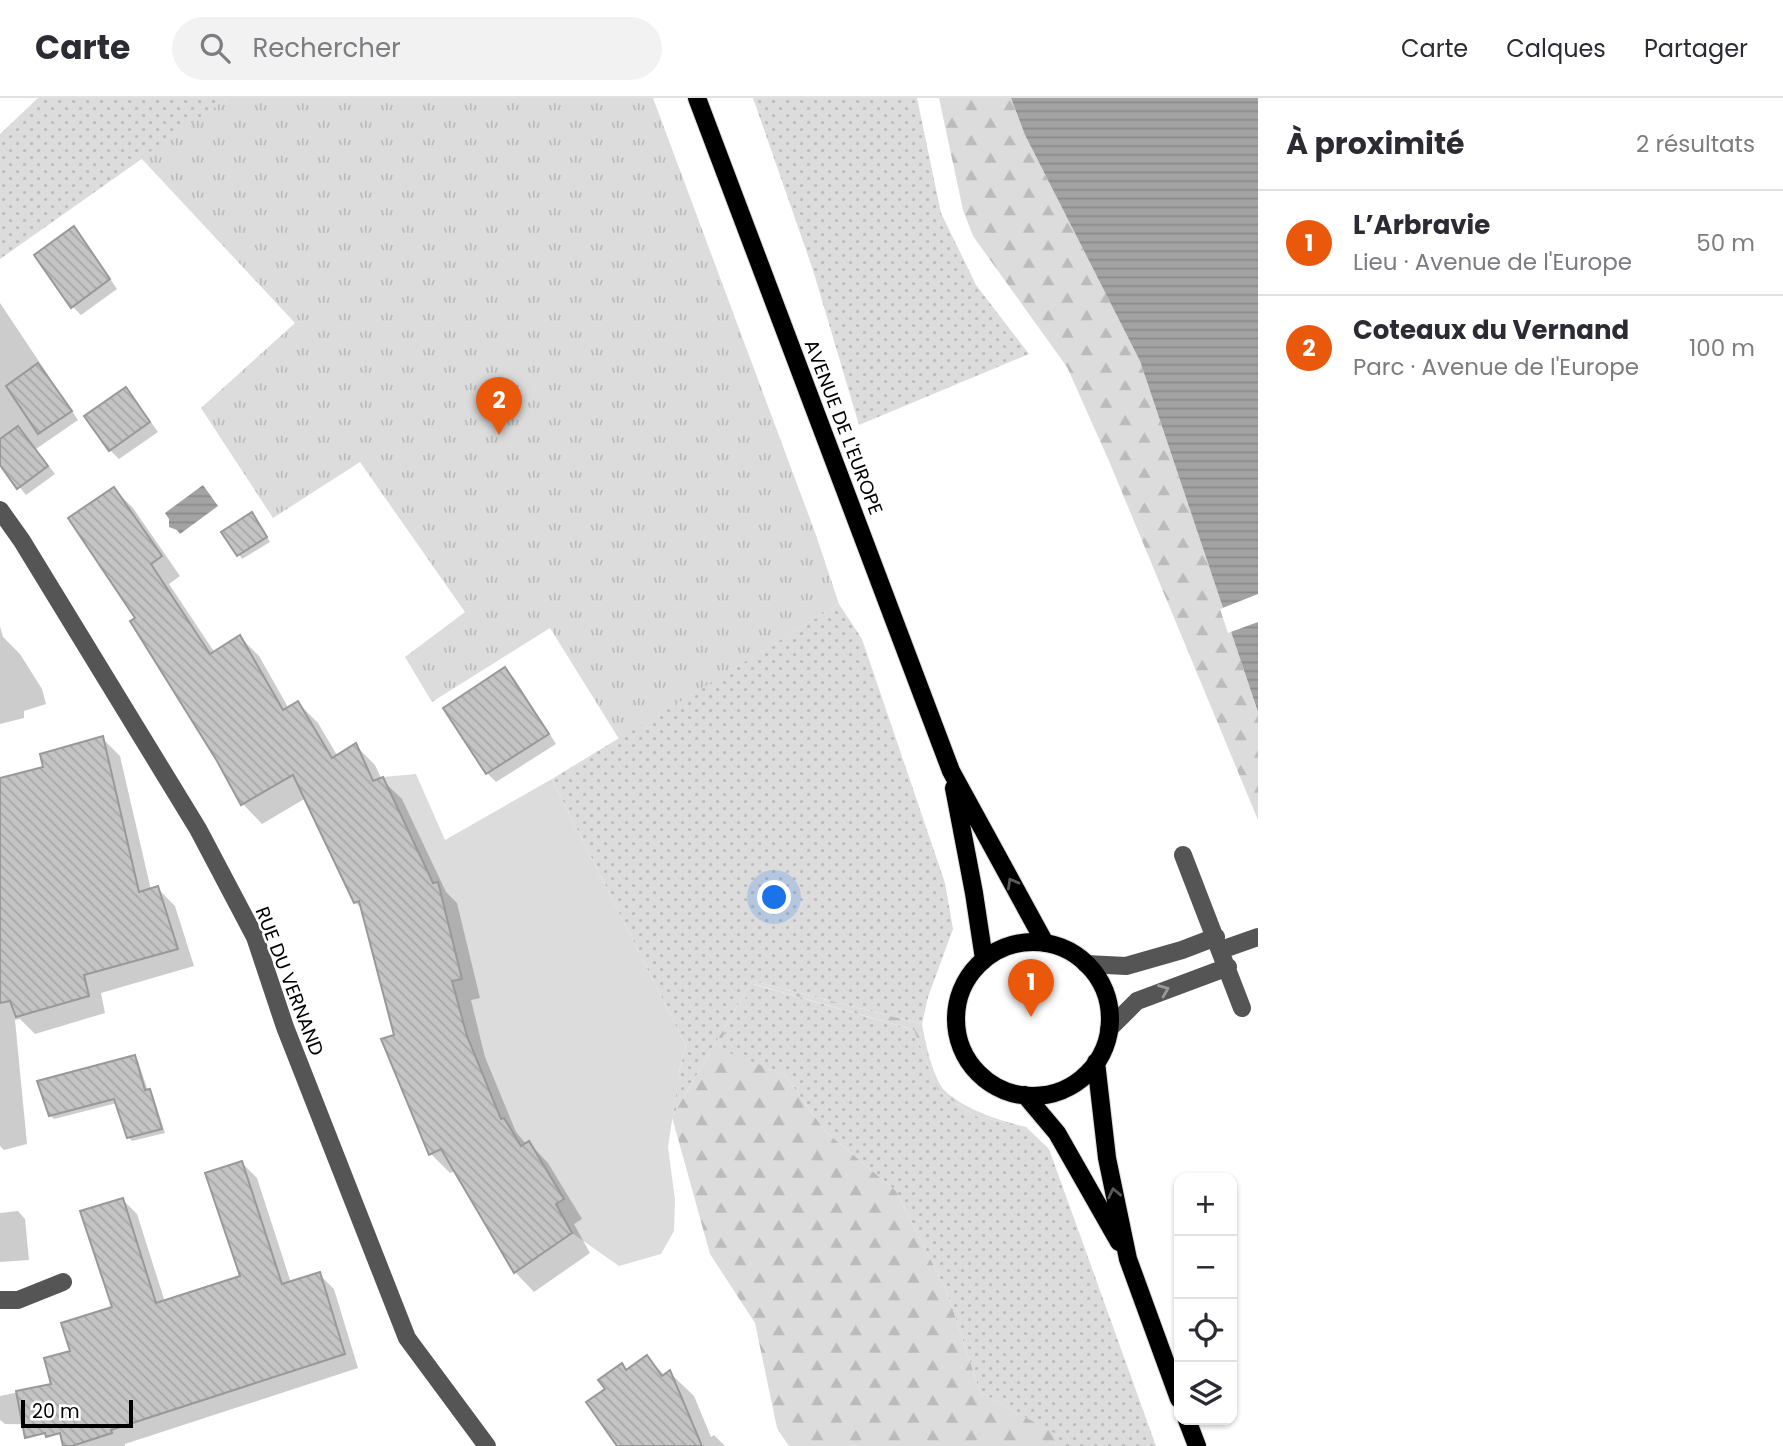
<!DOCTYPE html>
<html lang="fr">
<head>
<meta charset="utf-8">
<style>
  :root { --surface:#fff; --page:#f2f2f3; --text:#2b2b33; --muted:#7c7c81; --line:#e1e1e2; --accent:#ea580c }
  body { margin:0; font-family:Poppins,sans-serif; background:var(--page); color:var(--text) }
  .controls { position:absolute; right:21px; bottom:21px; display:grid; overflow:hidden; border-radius:14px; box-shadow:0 2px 5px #0004 }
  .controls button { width:63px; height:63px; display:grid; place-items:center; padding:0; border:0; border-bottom:2px solid var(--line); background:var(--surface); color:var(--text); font:35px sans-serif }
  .scale { position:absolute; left:21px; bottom:18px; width:112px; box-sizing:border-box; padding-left:7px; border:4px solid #000; border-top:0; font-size:19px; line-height:24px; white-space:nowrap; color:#000; -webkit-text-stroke:5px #fff; paint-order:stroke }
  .you { position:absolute; left:775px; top:800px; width:24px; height:24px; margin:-18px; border:5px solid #fff; border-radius:50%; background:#1a73e8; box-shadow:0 0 0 10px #1a73e833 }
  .badge { display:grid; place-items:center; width:46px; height:46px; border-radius:50%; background:var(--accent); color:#fff; font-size:23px; font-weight:700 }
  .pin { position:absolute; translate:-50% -58px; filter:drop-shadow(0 2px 4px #0008) }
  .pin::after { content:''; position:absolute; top:37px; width:24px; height:21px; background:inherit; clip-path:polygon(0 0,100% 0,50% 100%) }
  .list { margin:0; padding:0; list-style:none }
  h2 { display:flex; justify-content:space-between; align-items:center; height:91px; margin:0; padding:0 28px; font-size:30px }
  h2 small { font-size:23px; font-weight:400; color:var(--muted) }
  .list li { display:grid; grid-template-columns:46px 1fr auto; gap:21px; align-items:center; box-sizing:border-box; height:105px; padding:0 28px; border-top:2px solid var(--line) }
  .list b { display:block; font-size:26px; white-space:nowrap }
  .list p { margin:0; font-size:23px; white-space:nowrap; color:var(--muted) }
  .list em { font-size:23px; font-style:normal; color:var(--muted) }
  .icon { flex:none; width:38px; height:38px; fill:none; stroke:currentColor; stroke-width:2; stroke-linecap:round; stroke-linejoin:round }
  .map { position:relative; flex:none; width:1258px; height:1348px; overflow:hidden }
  header { display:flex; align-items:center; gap:42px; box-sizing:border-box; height:98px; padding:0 35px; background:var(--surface); border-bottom:2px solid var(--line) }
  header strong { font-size:33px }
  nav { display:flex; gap:38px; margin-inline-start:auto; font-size:24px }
  .search { width:490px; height:63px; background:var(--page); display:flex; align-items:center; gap:18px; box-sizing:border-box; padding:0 24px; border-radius:38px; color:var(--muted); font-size:26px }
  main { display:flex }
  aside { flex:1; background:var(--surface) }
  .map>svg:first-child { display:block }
  .grass { fill:url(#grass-dots) }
  .forest { fill:url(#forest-firs) }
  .park { fill:url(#park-tufts) }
  .garden { fill:#dcdcdc }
  .water { fill:url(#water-rules) }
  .pier { fill:#fff }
  .shadow { fill:#0003 }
  .building { fill:url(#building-back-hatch); stroke:#999; stroke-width:2 }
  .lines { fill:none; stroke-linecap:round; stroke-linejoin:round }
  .major-casing { stroke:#dbdbdb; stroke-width:20 }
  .minor { stroke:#555; stroke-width:18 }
  .major { stroke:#000; stroke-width:18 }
  .oneway { stroke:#595959 }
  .oneway2 { stroke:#999 }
  .labels { text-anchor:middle; stroke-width:5; stroke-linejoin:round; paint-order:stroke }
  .street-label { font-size:19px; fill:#000; stroke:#fff }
</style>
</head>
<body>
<header>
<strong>Carte</strong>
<div class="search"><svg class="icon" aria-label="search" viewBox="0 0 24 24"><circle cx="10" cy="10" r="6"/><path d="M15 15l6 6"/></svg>Rechercher</div>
<nav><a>Carte</a><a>Calques</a><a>Partager</a></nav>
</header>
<main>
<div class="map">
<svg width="1258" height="1348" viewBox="0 0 1258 1348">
  <defs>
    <pattern id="grass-dots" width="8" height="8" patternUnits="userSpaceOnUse" patternTransform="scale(1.75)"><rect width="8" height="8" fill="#dcdcdc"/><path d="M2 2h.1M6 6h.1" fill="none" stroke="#bbb" stroke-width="1.8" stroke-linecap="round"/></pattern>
    <pattern id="forest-firs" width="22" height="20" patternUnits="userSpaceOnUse" patternTransform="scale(1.75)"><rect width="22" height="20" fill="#dcdcdc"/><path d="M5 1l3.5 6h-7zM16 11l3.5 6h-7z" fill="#bbb"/></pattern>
    <pattern id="park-tufts" width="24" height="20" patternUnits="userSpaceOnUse" patternTransform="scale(1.75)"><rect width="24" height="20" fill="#dcdcdc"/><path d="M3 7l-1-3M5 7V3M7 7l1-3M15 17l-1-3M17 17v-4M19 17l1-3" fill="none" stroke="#bbb"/></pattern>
    <pattern id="water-rules" width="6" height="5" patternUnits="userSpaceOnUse" patternTransform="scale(1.75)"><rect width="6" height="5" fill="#a3a3a3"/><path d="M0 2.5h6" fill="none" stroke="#8b8b8b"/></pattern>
    <pattern id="building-back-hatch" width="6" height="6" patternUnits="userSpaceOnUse" patternTransform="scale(1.75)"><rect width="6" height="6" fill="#c4c4c4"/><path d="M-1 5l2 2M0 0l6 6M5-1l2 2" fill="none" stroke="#a7a7a7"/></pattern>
  </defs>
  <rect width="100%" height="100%" fill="#fff"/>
  <!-- grass -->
  <path class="grass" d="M 38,0 L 228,0 L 0,161 L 0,36 Z
    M 753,0 L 917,0 L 941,115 L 976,187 L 1029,256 L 859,327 L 813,172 Z
    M 839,506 L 862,541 L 945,785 L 953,831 L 928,899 L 922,926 L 752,883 L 672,1019 L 680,970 L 686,948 L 552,681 Z
    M 753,886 L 914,932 L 938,993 L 975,1018 L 1026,1029 L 1049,1051 L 1156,1348 L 1056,1348 L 1053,1335 L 980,1294 L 947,1194 L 896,1093 L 825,1033 L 784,976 L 715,951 Z"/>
  <!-- forest -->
  <path class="forest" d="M 939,0 L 1011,0 L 1025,37 L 1140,263 L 1258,614 L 1258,722 L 1109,363 L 1067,269 L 973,138 L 963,112 Z
    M 752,883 L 922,926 C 925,943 933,981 945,993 C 966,1012 1000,1023 1026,1029 L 975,1018 L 938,993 L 914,932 L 754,886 L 716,950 L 784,976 L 825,1033 L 896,1093 L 947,1194 L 980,1294 L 1054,1335 L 1056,1348 L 789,1348 L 777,1330 L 755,1225 L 710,1156 L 672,1019 Z"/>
  <!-- park -->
  <path class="park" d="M 228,0 L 653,0 L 816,437 L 839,506 L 619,641 L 550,530 L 432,604 L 405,559 L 465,514 L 360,364 L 273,420 L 201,310 L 295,225 L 141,60 Z"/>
  <!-- garden -->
  <path class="garden" d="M 416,676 L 445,742 L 552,681 L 686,948 L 680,970 L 668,1049 L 675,1102 L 674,1133 L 661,1156 L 619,1168 L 572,1135 L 556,1106 L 564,1101 L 529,1044 L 521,1048 L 504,1020 L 492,1026 L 452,883 L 462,880 L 438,785 L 427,787 L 383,679 Z"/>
  <!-- water -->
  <path class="water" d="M 1011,0 L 1258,0 L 1258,614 L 1140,263 L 1025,37 Z
    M 203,387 L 218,408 L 180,436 L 177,432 L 169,429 L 169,421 L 165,415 Z"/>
  <!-- pier -->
  <path class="pier" d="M 1258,496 L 1258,524 L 1228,535 L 1220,511 Z"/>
  <!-- shadow -->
  <path class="shadow" d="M 73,130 L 82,139 L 117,191 L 81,217 L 72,208 Z
    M 0,205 L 78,322 L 36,351 L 55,376 L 26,397 L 0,364 Z
    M 125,291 L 134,300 L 158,334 L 119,361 L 110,352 Z
    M 114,391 L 133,410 L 180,478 L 169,486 L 215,555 L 240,539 L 259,558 L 289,611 L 298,605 L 318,625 L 338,659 L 356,648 L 375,667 L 382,682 L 402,701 L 446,794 L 457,805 L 480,900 L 471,902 L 485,959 L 516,1034 L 527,1047 L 529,1045 L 548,1065 L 582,1121 L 574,1126 L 590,1155 L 534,1194 L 515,1174 L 456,1073 L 450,1075 L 431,1056 L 396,938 L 362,811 L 355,804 L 306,700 L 262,726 L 243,706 L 137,520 Z
    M 256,420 L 270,444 L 242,461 L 224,434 Z
    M 0,528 L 3,539 L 20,556 L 42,591 L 46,606 L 24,613 L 24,620 L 0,626 Z
    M 505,571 L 514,580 L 556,646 L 496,684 L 487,675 Z
    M 102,640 L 120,658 L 151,792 L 157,790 L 175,808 L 194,868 L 101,895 L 105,915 L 35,936 L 20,921 L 15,922 L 27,1046 L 4,1052 L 0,1048 L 0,682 L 46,670 Z
    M 134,959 L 138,963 L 148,993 L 153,997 L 165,1035 L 132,1043 L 128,1039 L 117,1005 L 54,1021 L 50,1017 Z
    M 242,1065 L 257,1080 L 291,1185 L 319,1176 L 334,1191 L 358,1270 L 125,1346 L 125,1348 L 65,1348 L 59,1327 L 5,1326 L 0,1322 L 0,1298 L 53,1287 L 72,1255 L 114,1211 L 123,1102 L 137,1116 L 165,1204 L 243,1179 Z
    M 18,1113 L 25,1121 L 29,1162 L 0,1164 L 0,1115 Z
    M 647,1259 L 665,1278 L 670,1275 L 694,1298 L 711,1339 L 714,1337 L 725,1348 L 619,1348 L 607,1291 L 621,1267 L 627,1273 Z"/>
  <!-- building -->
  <path class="building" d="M 74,128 L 110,181 L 71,210 L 34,157 Z
    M 38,265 L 72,313 L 38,336 L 6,288 Z
    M 126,289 L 150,324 L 109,353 L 84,318 Z
    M 18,328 L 48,368 L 17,391 L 0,367 L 0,341 Z
    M 114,389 L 162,458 L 151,466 L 210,556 L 240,537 L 283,612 L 298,603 L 332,660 L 356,645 L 373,683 L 383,679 L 433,785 L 438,784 L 462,881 L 452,883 L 467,938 L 501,1021 L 504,1020 L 521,1048 L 529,1043 L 564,1101 L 556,1106 L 572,1135 L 514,1175 L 441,1051 L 429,1057 L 381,941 L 394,937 L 359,803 L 354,805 L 293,677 L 241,707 L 217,663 L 130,523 L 135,520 L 68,420 Z
    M 252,414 L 267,439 L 237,458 L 221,434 Z
    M 505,569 L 549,636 L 486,676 L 443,610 Z
    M 103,638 L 139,794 L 158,788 L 178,851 L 84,877 L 89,898 L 16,919 L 10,903 L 0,905 L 0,680 L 43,669 L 40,656 Z
    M 135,957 L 145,992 L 150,991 L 162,1031 L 127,1040 L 114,1001 L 49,1018 L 37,983 Z
    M 242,1063 L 282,1186 L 320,1174 L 345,1256 L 111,1332 L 112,1335 L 72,1348 L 63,1348 L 60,1335 L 46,1339 L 45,1335 L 25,1340 L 16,1293 L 51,1286 L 44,1260 L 70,1253 L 61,1225 L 112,1209 L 80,1113 L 123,1100 L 156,1205 L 240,1178 L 205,1075 Z
    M 647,1257 L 662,1278 L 670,1272 L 702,1348 L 617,1348 L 586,1304 L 605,1291 L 598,1282 L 622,1265 L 626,1272 Z"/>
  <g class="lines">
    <defs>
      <path id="major" d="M 697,0 L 951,673 L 1045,845
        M 954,690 L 974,795 L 984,861
        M956 921a77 77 0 1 1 154 0a77 77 0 1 1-154 0Z
        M 1096,964 L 1107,1060 L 1128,1161 L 1179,1301
        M 1025,997 L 1057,1035 L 1119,1144
        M 1187,1322 L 1197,1348"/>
    </defs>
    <!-- major casing -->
    <use href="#major" class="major-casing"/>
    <!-- minor -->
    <path class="minor" d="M 0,412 L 22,443 L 198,731 L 255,839 L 285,929 L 407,1240 L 487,1348
      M 1183,757 L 1242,910
      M 1221,852 L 1258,839
      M 1086,866 L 1126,868 L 1182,852 L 1216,839
      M 1109,931 L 1137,903 L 1228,869
      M 0,1202 L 18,1202 L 63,1184"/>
    <!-- major -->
    <use href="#major" class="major"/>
  </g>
  <!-- one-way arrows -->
  <defs><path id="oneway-chevron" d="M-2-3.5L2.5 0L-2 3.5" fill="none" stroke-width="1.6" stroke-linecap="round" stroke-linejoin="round" transform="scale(1.75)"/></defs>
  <g class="oneway">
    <use href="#oneway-chevron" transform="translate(1012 785) rotate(-119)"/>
    <use href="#oneway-chevron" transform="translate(1114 1095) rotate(-102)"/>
  </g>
  <use class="oneway2" href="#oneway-chevron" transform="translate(1164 892) rotate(-22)"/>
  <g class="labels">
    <!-- street labels -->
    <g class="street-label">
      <text transform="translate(844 329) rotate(69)" y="7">AVENUE DE L'EUROPE</text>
      <text transform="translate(290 883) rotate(69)" y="7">RUE DU VERNAND</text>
    </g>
  </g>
</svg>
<div class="controls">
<button>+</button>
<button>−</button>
<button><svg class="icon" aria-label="locate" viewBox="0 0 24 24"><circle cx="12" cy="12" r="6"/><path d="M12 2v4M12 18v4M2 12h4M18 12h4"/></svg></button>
<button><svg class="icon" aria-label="layers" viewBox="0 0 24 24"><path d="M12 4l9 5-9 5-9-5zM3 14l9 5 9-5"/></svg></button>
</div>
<div class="scale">20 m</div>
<div class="you"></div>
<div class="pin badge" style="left:1031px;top:919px">1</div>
<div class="pin badge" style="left:499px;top:337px">2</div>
</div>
<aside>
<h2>À proximité<small>2 résultats</small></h2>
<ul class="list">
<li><span class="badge">1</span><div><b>L’Arbravie</b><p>Lieu · Avenue de l'Europe</p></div><em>50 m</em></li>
<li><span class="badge">2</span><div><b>Coteaux du Vernand</b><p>Parc · Avenue de l'Europe</p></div><em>100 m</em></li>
</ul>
</aside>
</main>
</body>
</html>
